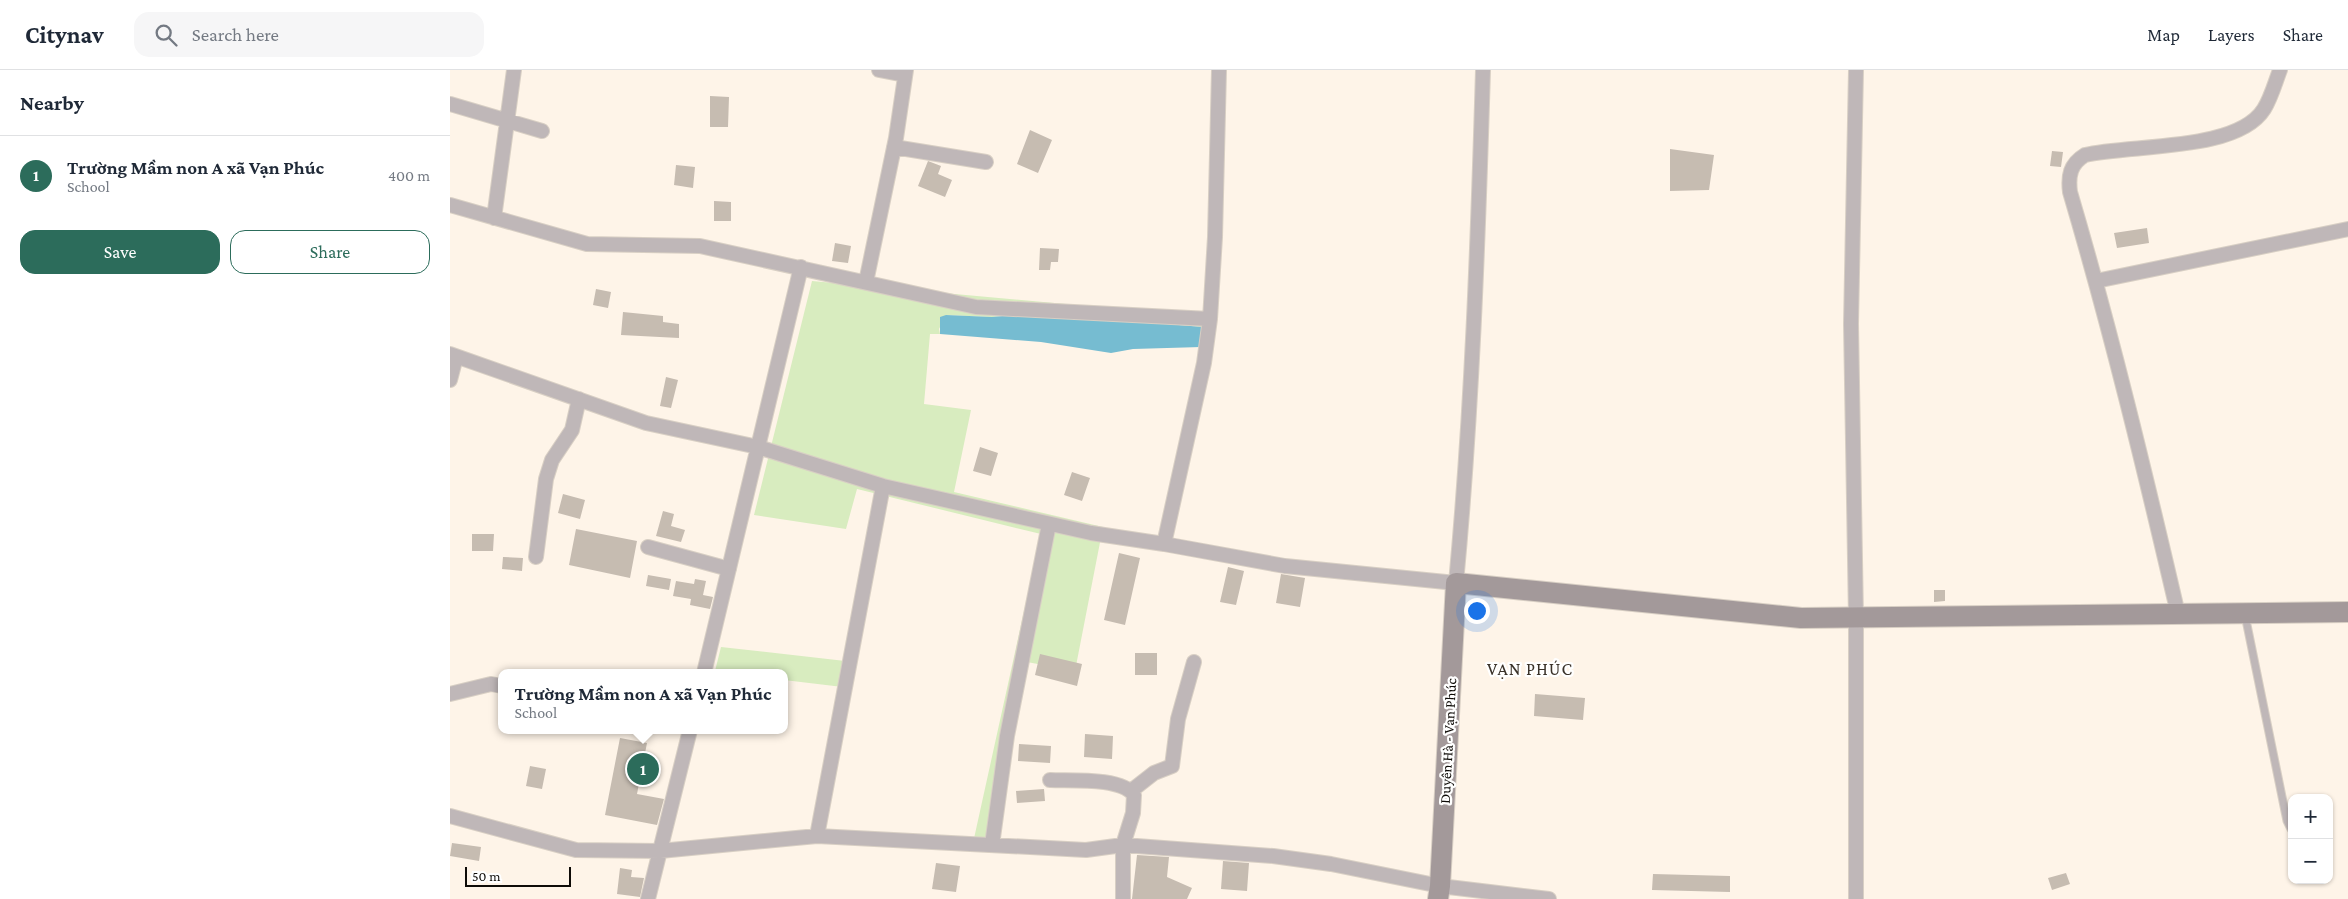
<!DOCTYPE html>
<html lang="en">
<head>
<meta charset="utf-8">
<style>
  :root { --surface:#fff; --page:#f6f6f7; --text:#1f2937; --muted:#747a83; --line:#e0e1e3; --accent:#2c6c5b }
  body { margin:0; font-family:"Crimson Pro",serif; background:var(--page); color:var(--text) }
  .controls { position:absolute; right:15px; bottom:15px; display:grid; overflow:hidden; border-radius:10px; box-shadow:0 1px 4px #0004 }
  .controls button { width:45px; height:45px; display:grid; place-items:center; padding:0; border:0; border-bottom:1px solid var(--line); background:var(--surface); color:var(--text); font:25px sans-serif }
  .scale { position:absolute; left:15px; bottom:12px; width:106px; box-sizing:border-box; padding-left:5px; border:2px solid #0e0b07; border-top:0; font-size:14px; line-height:18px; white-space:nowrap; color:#0e0b07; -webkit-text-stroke:4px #fff; paint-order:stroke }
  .you { position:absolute; left:1026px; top:540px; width:18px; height:18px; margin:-12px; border:4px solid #fff; border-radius:50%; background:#1a73e8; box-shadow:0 0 0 8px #1a73e833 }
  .badge { display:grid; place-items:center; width:32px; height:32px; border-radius:50%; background:var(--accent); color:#fff; font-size:16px; font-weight:700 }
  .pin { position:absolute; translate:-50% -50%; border:2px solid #fff; box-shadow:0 1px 5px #0006 }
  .popup { position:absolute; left:48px; top:599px; width:290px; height:65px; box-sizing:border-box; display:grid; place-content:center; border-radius:10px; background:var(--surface); filter:drop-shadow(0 1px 4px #0005); font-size:16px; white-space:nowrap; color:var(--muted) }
  .popup b { font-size:19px; color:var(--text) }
  .popup::after { content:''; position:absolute; left:50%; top:100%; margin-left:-10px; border:10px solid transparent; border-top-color:var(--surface) }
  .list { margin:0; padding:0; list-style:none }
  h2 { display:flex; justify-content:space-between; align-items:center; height:65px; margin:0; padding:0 20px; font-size:21px }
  h2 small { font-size:16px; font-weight:400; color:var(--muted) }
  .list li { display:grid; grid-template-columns:32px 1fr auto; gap:15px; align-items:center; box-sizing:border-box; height:80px; padding:0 20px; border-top:1px solid var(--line) }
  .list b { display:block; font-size:19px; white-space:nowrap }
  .list p { margin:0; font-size:16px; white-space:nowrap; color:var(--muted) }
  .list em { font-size:16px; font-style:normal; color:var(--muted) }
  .actions { display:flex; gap:10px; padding:15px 20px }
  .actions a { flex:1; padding:11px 0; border:1px solid var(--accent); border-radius:15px; text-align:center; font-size:18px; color:var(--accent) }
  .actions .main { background:var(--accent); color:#fff }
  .icon { flex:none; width:28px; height:28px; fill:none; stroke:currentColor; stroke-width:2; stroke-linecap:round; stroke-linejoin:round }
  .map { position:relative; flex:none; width:1898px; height:829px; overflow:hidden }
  header { display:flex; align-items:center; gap:30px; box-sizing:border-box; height:70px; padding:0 25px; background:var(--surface); border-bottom:1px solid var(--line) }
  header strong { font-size:24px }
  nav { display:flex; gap:28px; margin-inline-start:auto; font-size:18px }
  .search { width:350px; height:45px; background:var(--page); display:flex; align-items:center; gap:12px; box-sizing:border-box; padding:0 18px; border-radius:15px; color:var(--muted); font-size:19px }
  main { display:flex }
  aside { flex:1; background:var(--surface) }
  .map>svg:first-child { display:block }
  .green { fill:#d8ecbf }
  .water { fill:#76bcd1 }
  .building { fill:#c6bcb1 }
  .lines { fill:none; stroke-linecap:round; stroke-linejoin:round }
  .lane-casing { stroke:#d8cfc4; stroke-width:9 }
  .street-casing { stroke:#d8cfc4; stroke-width:16 }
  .secondary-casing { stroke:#d8cfc4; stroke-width:22 }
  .lane { stroke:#bfb7b8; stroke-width:7 }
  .street { stroke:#bfb7b8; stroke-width:14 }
  .secondary { stroke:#a3999a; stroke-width:20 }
  .labels { text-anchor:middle; stroke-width:4.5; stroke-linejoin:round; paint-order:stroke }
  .street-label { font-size:15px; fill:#0e0b07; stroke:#fff }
  .quarter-label { font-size:18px; letter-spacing:1px; fill:#3a3229; stroke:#fff }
</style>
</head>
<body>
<header>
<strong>Citynav</strong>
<div class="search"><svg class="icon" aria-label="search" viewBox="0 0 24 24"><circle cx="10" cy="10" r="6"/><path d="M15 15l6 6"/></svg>Search here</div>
<nav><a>Map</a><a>Layers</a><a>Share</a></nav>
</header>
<main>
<aside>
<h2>Nearby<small></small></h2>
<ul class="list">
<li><span class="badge">1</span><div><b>Trường Mầm non A xã Vạn Phúc</b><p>School</p></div><em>400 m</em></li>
</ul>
<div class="actions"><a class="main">Save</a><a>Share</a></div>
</aside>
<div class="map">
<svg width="1898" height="829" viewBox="0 0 1898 829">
  <rect width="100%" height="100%" fill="#fef4e8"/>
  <!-- green -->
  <path class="green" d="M 362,211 L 759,247 L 753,257 L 585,243 L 542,247 L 496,245 L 489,259 L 490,264 L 480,264 L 474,334 L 521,340 L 504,422 L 653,457 L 625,601 L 577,592 L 536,774 L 523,773 L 591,464 L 407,419 L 396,459 L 304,445 Z
    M 271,577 L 404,592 L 401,618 L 334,610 L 334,603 L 265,601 Z"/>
  <!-- water -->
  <path class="water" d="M 585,243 L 753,257 L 751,277 L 683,279 L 661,283 L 591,272 L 490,264 L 490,247 L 496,245 L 542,247 Z"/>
  <!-- building -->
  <path class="building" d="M 260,26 L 279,27 L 278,57 L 260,57 Z
    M 580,60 L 602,70 L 588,103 L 567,94 Z
    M 1220,79 L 1264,85 L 1259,120 L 1220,121 Z
    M 1602,81 L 1613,82 L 1611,97 L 1600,96 Z
    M 478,91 L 491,96 L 488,104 L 502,110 L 495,127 L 468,116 Z
    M 226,95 L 245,97 L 243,118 L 224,115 Z
    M 264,131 L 281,132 L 281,151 L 264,151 Z
    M 1697,158 L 1699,173 L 1667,178 L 1664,163 Z
    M 385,173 L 401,176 L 398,193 L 382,191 Z
    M 590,178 L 609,179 L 608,192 L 601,192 L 600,200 L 589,200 Z
    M 146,219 L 161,222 L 158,238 L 143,235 Z
    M 173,242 L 213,246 L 213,252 L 229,254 L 229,268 L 171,265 Z
    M 216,307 L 228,310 L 221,338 L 210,336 Z
    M 530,377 L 548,383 L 541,406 L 523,401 Z
    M 622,402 L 640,408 L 632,431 L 614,425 Z
    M 113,424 L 135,430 L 130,449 L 108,443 Z
    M 213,441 L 224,444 L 221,456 L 235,460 L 231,472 L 206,466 Z
    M 126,459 L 187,471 L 180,508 L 119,495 Z
    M 22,464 L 44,464 L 43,481 L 22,481 Z
    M 669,483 L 690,488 L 675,555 L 654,550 Z
    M 53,487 L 73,488 L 72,501 L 52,499 Z
    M 778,497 L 794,501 L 786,535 L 770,532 Z
    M 831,504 L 855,508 L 850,537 L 826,533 Z
    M 198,505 L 221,509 L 219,520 L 196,516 Z
    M 245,509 L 256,511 L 253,525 L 263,527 L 260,539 L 240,535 L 241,529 L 223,526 L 226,511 L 244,514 Z
    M 1484,520 L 1495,520 L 1495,531 L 1484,532 Z
    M 685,583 L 707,583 L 707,605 L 685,605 Z
    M 590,584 L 632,594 L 627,616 L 585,605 Z
    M 1085,624 L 1135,628 L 1133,650 L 1084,646 Z
    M 635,664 L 663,666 L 662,689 L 634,687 Z
    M 170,668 L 197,673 L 187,724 L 214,729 L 207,755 L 155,745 Z
    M 569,674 L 601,676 L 600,693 L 568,691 Z
    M 80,696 L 96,699 L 92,719 L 76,716 Z
    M 594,719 L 595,731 L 567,733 L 566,721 Z
    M 2,773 L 31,777 L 29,791 L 0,786 Z
    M 687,785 L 719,787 L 717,807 L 742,818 L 737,829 L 682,829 Z
    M 773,791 L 799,793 L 797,821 L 771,819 Z
    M 486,793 L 510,796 L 506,822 L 482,819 Z
    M 170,798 L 182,800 L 181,807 L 194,808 L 190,827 L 167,824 Z
    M 1616,803 L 1620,814 L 1602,820 L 1598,808 Z
    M 1203,804 L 1280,806 L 1280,822 L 1202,820 Z"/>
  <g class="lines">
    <defs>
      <path id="lane" d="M 1795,545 L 1837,751 L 1841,759"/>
      <path id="street" d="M 429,0 L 455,5
        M 1406,0 L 1401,254 L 1406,548 L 1406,829
        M 0,34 L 92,61
        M 444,77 L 536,92
        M 0,135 L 137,174 L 250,176 L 526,237 L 760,249
        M 44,148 L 64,0
        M 1646,211 L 1898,159
        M 416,212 L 446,68 L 456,0
        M 0,284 L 196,353 L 308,377 L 433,416 L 641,463 L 714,474 L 835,496 L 1006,513 C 1022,342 1028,171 1033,0
        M 0,310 L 6,287
        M 714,474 L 754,293 L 760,249 L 765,167 L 769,0
        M 198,477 L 279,499
        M 86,487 L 96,409 L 102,390 L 122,360 L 129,329
        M 1728,544 C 1695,402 1661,261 1620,122 C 1618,106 1620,94 1635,85 C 1681,74 1787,82 1814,39 C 1821,28 1825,13 1830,0
        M 254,603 L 351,197
        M 0,624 L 41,614 L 52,616
        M 600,710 C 621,711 671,707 684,725 L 683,743 L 673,775 L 673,829
        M 681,721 L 704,703 L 722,696 L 728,649 L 744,592
        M 0,746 L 126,780 L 210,781 L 367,766 L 636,780 L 673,775 L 823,786 L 881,794 L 990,816 L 1099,829
        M 367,766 L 433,416
        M 542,775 L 557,666 L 599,454
        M 198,829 L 240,660"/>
      <path id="secondary" d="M 988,829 L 990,816 L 1006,513 L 1351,548 L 1898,542"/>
    </defs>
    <!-- lane casing -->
    <use href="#lane" class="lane-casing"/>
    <!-- street casing -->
    <use href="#street" class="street-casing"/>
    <!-- secondary casing -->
    <use href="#secondary" class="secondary-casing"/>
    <!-- lane -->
    <use href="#lane" class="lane"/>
    <!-- street -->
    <use href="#street" class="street"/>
    <!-- secondary -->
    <use href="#secondary" class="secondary"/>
  </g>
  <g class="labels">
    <!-- street labels -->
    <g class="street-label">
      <text transform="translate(998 671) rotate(-87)" y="5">Duyên Hà - Vạn Phúc</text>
    </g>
    <!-- quarter labels -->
    <g class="quarter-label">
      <text x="1080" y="605">VẠN PHÚC</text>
    </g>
  </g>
</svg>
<div class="controls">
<button>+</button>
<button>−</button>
</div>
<div class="scale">50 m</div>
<div class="you"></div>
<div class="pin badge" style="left:193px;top:699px">1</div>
<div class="popup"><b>Trường Mầm non A xã Vạn Phúc</b>School</div>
</div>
</main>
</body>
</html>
